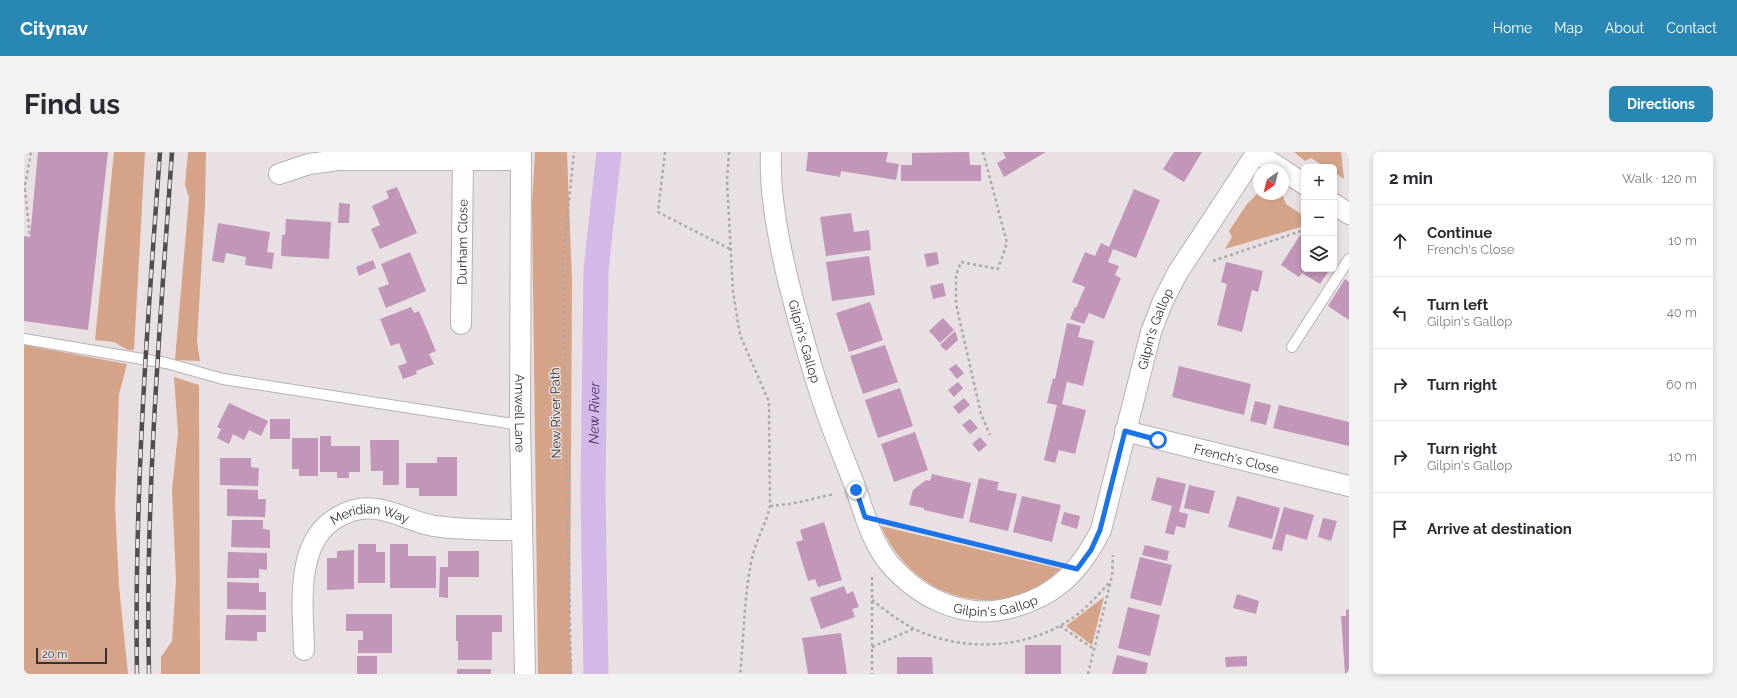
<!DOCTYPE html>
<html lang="en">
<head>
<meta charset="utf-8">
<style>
  :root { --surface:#fff; --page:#f2f2f3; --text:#2b2b33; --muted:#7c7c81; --line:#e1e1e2; --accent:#2887b3 }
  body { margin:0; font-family:Raleway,sans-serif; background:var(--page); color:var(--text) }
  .controls { position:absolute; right:12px; top:12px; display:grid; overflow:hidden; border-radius:6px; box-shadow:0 2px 6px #0003 }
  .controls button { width:36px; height:36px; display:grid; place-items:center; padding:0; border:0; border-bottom:1px solid var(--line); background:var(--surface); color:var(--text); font:20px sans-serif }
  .compass { position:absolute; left:1229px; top:12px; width:36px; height:36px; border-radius:50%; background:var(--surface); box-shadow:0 2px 6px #0003; rotate:215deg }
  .scale { position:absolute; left:12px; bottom:10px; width:71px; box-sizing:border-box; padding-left:4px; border:2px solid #373334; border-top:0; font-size:11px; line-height:14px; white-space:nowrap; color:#373334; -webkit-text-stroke:3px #e8e0e2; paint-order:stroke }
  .stop { position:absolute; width:12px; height:12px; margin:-9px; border:3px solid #1a73e8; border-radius:50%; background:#fff }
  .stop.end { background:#1a73e8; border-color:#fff; box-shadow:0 1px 4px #0008 }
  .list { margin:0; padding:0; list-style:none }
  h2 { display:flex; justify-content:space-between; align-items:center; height:52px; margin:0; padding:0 16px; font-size:17px }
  h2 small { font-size:13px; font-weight:400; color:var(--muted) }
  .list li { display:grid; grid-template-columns:26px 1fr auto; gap:12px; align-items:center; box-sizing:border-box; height:72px; padding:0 16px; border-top:1px solid var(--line) }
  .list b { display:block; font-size:15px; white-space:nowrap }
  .list p { margin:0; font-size:13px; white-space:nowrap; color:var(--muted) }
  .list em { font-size:13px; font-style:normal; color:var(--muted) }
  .icon { flex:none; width:22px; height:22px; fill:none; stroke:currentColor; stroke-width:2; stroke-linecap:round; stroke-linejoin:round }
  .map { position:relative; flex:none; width:1325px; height:522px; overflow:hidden; border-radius:6px }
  header { display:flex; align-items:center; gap:24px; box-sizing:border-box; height:56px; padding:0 20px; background:var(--accent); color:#fff }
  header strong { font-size:19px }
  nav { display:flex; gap:22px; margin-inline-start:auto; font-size:14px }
  .intro { display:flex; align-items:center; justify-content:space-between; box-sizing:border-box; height:96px; padding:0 24px }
  h1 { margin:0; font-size:28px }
  .button { padding:10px 18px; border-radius:6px; background:var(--accent); color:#fff; font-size:14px; font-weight:700 }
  main { display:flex; gap:24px; padding:0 24px }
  aside { flex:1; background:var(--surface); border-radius:6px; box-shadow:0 2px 6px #0003 }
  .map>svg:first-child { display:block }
  .green { fill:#d4a388 }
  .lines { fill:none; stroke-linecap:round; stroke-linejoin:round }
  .canal { stroke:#d2b9e7; stroke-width:25 }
  .building { fill:#c296b8 }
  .service-casing { stroke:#b8b0b2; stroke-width:12 }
  .minor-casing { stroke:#b8b0b2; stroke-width:22 }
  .path { stroke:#afa8aa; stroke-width:2.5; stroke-dasharray:3 3; stroke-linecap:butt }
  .service { stroke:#fff; stroke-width:10 }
  .minor { stroke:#fff; stroke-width:20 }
  .rail-casing { stroke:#514d4e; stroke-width:4.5 }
  .rail { stroke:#e8e0e2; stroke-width:3; stroke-dasharray:9; stroke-linecap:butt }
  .route { stroke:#1a73e8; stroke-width:5 }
  .labels { text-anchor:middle; stroke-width:3; stroke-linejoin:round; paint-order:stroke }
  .street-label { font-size:13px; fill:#373334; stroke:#e8e0e2 }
  .water-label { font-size:14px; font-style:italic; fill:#4a2961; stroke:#e8e0e2 }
</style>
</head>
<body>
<header>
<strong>Citynav</strong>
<nav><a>Home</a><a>Map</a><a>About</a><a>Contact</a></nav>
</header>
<div class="intro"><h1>Find us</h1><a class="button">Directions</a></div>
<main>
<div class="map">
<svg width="1325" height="522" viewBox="0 0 1325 522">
  <rect width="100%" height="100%" fill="#e8e0e2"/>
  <!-- green -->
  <path class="green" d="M 90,0 L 121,0 L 110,198 L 104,198 L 90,190 L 71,188 Z
    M 164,0 L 182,0 L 181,53 L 173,189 L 176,209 L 151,208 L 165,46 L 161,33 Z
    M 511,0 L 543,0 L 548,130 L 546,480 L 548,522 L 514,522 L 508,52 Z
    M 1270,0 L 1317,0 L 1320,27 L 1310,20 L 1310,15 L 1301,15 L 1287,6 L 1281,9 Z
    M 1235,40 L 1235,42 L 1256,42 L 1259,44 L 1262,52 L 1280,64 L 1280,74 L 1201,97 L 1208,85 L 1205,79 L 1223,52 Z
    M 0,193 L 103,212 L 95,242 L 91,354 L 95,434 L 104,522 L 0,522 Z
    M 150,225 L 175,233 L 176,522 L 137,522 L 137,505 L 148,489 L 152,429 L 148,338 L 154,281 Z
    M 857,374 L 1037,417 C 1031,421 1026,427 1020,431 C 958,470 885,439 857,374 Z
    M 1080,445 L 1068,493 L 1042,474 Z"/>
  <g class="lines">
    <!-- canal -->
    <path class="canal" id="s1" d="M 572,522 L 569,338 L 572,118 L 585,0"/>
  </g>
  <!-- building -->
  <path class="building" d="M 14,0 L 84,0 L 64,178 L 0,169 L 0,84 L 6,85 Z
    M 784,0 L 864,0 L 862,10 L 875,12 L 872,28 L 817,19 L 816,25 L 782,19 Z
    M 945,0 L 946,13 L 957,13 L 957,29 L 877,29 L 877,13 L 888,13 L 888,1 Z
    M 979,0 L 1022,0 L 980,25 L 973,11 L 982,6 Z
    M 1150,0 L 1178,0 L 1160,30 L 1139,17 Z
    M 373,35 L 393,81 L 356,97 L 347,77 L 356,73 L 348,54 L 365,46 L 362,39 Z
    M 1110,37 L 1136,48 L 1112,106 L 1089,97 L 1084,110 L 1095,114 L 1091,123 L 1097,126 L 1080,167 L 1065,161 L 1060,172 L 1046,167 L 1051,155 L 1052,156 L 1061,135 L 1048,130 L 1061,100 L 1071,104 L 1077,91 L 1085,95 Z
    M 315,51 L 326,52 L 325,71 L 314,71 Z
    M 827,61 L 830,80 L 845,78 L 847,98 L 802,104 L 796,65 Z
    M 262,67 L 307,70 L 305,107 L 257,104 L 258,83 L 261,83 Z
    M 194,71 L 246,80 L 243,100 L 250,101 L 248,117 L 221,113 L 222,105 L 202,101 L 200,111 L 188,109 Z
    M 1276,83 L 1280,85 L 1280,117 L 1306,117 L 1296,132 L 1278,121 L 1275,125 L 1257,113 Z
    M 386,100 L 402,139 L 362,156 L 354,136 L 365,132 L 357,112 Z
    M 913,100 L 915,112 L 903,115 L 900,102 Z
    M 845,104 L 851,143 L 808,149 L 802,110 Z
    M 349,108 L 352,116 L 335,124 L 332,115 Z
    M 1202,110 L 1239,119 L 1234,140 L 1228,138 L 1218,180 L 1193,173 L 1203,132 L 1197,130 Z
    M 1321,127 L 1325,130 L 1325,168 L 1304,154 Z
    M 919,131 L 922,144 L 909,147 L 906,134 Z
    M 846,150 L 859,188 L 825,200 L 812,161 Z
    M 387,155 L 390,161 L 395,159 L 412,199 L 405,202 L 410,212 L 392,219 L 393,222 L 379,227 L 374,214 L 383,211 L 375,191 L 367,194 L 356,167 Z
    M 919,166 L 930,178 L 916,191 L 905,179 Z
    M 1043,171 L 1057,174 L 1054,185 L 1070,189 L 1059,234 L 1043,230 L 1038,252 L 1062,258 L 1051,302 L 1035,298 L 1031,311 L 1020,308 L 1033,253 L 1023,251 L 1029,226 L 1031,227 Z
    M 931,179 L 934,188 L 922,199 L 916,193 Z
    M 861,193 L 874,230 L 839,242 L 826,204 Z
    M 932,212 L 940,221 L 933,227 L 925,217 Z
    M 1155,214 L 1227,232 L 1220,263 L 1148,245 Z
    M 934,230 L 939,236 L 930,245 L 924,238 Z
    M 876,236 L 889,274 L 854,286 L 841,248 Z
    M 940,246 L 946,253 L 935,262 L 929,255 Z
    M 1231,249 L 1247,253 L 1242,273 L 1226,269 Z
    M 205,251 L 244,269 L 237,284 L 225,278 L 220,288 L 209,282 L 205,292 L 193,286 L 197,277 L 193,275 Z
    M 1255,253 L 1325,270 L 1325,294 L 1249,276 Z
    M 246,267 L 266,267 L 266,287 L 246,287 Z
    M 946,267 L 954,276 L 946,282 L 938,273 Z
    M 891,280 L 904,318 L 870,330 L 857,292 Z
    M 296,284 L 307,284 L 307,294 L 336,294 L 336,320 L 325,320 L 325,326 L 313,326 L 313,320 L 296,320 Z
    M 956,285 L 963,293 L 955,300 L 948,292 Z
    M 268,286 L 294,286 L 294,324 L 275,324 L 275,317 L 268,317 Z
    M 346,288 L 375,288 L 375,333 L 359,333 L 359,319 L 347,319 Z
    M 413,305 L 433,305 L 433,344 L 395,344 L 395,336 L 382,336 L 382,311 L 413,311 Z
    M 196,306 L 227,306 L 227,315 L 235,316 L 234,334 L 196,333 Z
    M 908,322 L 947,331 L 939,367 L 900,358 L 900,356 L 885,353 L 889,338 L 902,328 L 906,329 Z
    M 1133,325 L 1162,332 L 1155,360 L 1164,362 L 1161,376 L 1152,374 L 1150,383 L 1141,381 L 1148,354 L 1127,348 Z
    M 955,326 L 975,330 L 973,338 L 993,342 L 984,379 L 945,370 Z
    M 1165,333 L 1191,339 L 1185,362 L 1160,356 Z
    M 203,337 L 234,338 L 234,347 L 242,347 L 241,365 L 203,364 Z
    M 998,344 L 1037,353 L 1028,390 L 989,380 Z
    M 1213,344 L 1256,356 L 1248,387 L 1204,375 Z
    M 1260,355 L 1290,363 L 1283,388 L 1262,382 L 1258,399 L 1248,397 Z
    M 1040,360 L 1056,364 L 1053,377 L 1037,372 Z
    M 1299,366 L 1313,369 L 1307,389 L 1294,385 Z
    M 208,368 L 239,368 L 239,377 L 246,378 L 246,396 L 207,395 Z
    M 800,370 L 818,428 L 794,435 L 791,427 L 784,429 L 772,390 L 779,388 L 776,378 Z
    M 334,392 L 352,392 L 352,400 L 361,400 L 361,431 L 334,431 Z
    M 366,392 L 384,392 L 384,404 L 412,404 L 412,436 L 366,436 Z
    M 1121,393 L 1145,399 L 1143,409 L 1118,403 Z
    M 330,398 L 330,437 L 303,438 L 303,406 L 313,406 L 313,399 Z
    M 424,399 L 455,399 L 455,425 L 424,425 L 424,446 L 415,445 L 416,415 L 424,415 Z
    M 204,400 L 243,401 L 243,418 L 235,417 L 235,426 L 203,426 Z
    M 1116,405 L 1148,413 L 1137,454 L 1106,446 Z
    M 203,430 L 235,431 L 235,440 L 242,440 L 242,458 L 203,457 Z
    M 820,434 L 823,442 L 829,439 L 835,455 L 828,457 L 831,465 L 797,477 L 786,446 Z
    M 1213,442 L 1235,449 L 1232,462 L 1209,456 Z
    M 1104,455 L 1136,463 L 1126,504 L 1094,496 Z
    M 1325,457 L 1325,522 L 1321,522 L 1317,464 L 1322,464 L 1322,458 Z
    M 322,462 L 368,462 L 368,501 L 334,501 L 334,488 L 339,488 L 339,479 L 322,479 Z
    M 202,463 L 242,463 L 242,480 L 233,480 L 233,489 L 201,488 Z
    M 432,463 L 478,463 L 478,480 L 468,480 L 468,508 L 434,508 L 434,489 L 432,489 Z
    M 817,481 L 823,522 L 784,522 L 778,486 Z
    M 1001,493 L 1037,493 L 1037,522 L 1001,522 Z
    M 1093,503 L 1124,511 L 1122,522 L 1088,522 Z
    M 333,504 L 353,504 L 353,522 L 333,522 Z
    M 1223,504 L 1223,514 L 1202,515 L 1201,505 Z
    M 873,505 L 908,505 L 909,522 L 873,522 Z
    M 433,517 L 467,517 L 467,522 L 433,522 Z"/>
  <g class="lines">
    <defs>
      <path id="service" d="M 0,187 L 142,211 L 199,227 L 496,273
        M 1268,195 L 1325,107"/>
      <g id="minor">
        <path id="s2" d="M 497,0 L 496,273 L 501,522"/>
        <path id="s3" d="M 747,0 C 745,39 754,86 763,124 C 773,164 784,205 797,244 C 806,273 818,301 829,329 C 839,356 846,388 865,411 C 894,445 937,467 982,457 C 1030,446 1055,421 1077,378 L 1127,180 L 1139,149 L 1154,120 L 1233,0"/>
        <path d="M 1233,1 L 1259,18"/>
        <path d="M 1259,18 L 1280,32"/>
        <path d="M 255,22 L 285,12 L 314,8 L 497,8"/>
        <path d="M 1310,52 L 1325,62"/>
        <path id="s4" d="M 437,172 L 439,8"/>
        <path id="s5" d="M 1101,279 L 1325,334"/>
        <path id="s6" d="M 280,498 C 279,454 270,389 314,365 C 326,358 339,355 352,357 C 372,359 390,371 410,374 C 438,378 469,378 498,378"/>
      </g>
    </defs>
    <!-- service casing -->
    <use href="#service" class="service-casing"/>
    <!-- minor casing -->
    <use href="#minor" class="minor-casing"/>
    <!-- path -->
    <path class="path" d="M 641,0 L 634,60 L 706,97
      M 705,0 L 703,29 L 709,140 L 716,183 L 745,250 L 746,354 C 742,372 732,388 728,406 C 720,443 720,484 716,522
      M 959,0 L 983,91 L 974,117 L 937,110 L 932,123 L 932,152 L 957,262 L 966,283
      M 1,37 L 6,85
      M 0,39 L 7,0
      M 1189,109 L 1280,78
      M 518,272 L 541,269
      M 746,354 L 767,352 L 810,342
      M 867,371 L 1027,411
      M 848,425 L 848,522
      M 848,448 C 861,458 875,469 890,477 C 939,500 1001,498 1047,467 C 1061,458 1074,443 1086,430
      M 1036,474 L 1070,497
      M 848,495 L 889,477
      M 547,522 L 539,108 L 550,0
      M 1064,522 L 1088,424 L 1089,403"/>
    <!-- service -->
    <use href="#service" class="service"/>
    <!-- minor -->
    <use href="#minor" class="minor"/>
    <defs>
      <path id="rail" d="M 113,522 C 110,348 123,174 136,0
        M 125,522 C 121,348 136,173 148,0"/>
    </defs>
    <!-- rail casing -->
    <use href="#rail" class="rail-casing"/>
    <!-- rail -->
    <use href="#rail" class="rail"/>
  </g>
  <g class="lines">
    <!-- route -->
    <path class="route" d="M 832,338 L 841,365 L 1053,417 L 1067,398 L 1076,378 L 1101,279 L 1134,288"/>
  </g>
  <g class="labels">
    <!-- street labels -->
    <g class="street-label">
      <text dy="5" stroke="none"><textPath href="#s4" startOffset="82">Durham Close</textPath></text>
      <text dy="5" stroke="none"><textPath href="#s3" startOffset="900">Gilpin's Gallop</textPath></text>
      <text dy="5" stroke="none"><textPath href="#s3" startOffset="193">Gilpin's Gallop</textPath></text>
      <text dy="5" stroke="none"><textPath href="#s2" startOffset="261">Amwell Lane</textPath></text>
      <text transform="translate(531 261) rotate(-91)" y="5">New River Path</text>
      <text dy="5" stroke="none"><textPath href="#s5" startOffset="115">French's Close</textPath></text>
      <text dy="5" stroke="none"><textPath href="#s6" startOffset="178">Meridian Way</textPath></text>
      <text dy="5" stroke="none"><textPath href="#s3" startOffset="553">Gilpin's Gallop</textPath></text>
    </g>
    <!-- water labels -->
    <g class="water-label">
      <text dy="5" stroke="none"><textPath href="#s1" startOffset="261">New River</textPath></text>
    </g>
  </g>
</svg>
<div class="controls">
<button>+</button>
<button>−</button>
<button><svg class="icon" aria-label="layers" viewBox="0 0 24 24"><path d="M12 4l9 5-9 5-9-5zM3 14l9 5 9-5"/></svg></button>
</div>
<svg class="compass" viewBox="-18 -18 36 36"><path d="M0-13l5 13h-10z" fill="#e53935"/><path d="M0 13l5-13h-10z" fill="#7c7c81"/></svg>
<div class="scale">20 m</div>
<div class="stop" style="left:1134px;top:288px"></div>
<div class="stop end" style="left:832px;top:338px"></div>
</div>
<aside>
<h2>2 min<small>Walk · 120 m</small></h2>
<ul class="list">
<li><svg class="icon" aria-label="ahead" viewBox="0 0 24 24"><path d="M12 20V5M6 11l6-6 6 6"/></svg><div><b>Continue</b><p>French's Close</p></div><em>10 m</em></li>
<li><svg class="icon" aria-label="left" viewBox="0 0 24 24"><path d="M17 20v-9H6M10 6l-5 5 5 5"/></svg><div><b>Turn left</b><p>Gilpin's Gallop</p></div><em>40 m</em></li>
<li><svg class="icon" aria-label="right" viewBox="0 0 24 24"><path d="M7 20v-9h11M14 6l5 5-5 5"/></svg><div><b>Turn right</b></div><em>60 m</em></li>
<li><svg class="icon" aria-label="right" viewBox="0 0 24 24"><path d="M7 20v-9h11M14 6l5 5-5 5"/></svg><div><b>Turn right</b><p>Gilpin's Gallop</p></div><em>10 m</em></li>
<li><svg class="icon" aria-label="arrive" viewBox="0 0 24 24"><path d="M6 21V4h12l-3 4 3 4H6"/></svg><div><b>Arrive at destination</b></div></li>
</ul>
</aside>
</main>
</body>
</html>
